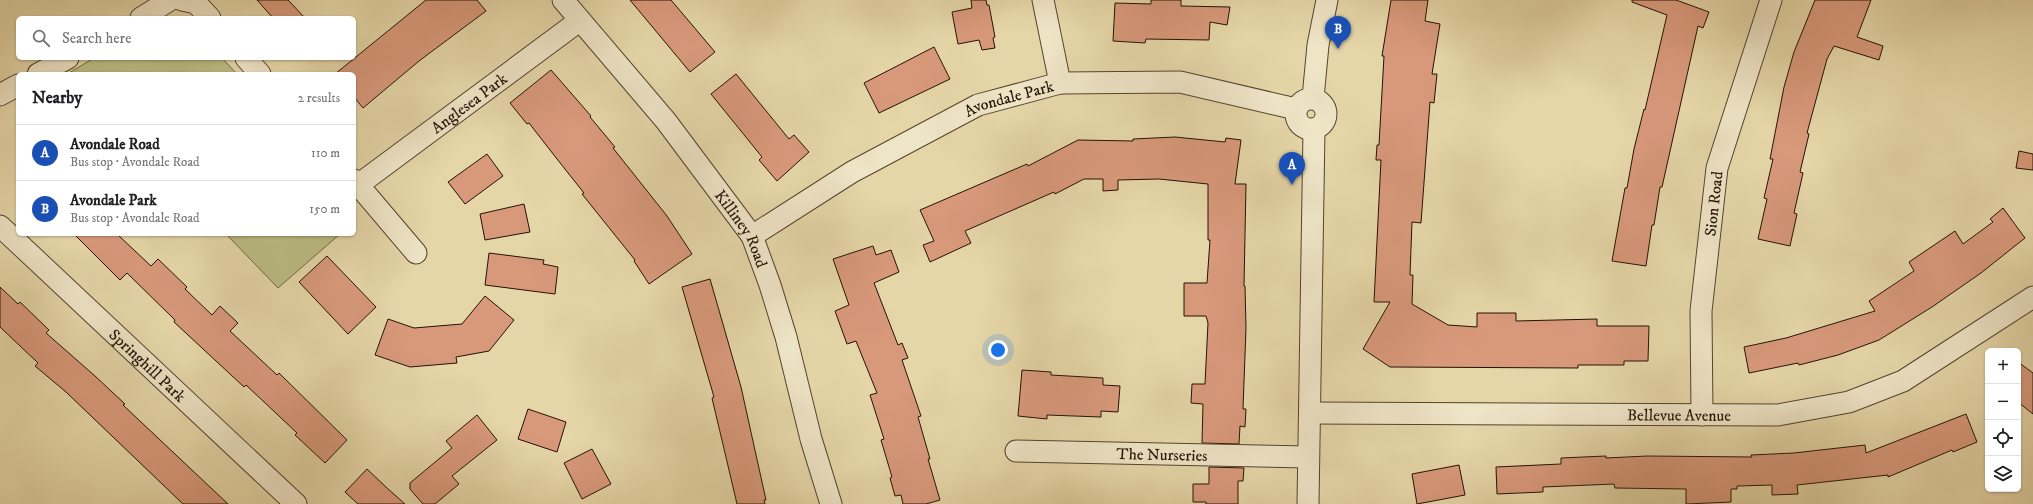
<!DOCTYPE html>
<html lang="en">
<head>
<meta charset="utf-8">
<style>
  :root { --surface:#fff; --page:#f2f2f2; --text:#202124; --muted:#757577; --line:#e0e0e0; --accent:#1a73e8 }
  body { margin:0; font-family:"IM FELL DW Pica",serif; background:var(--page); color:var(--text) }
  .controls { position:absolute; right:12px; bottom:12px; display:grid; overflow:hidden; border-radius:6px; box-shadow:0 1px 3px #0004 }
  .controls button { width:36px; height:36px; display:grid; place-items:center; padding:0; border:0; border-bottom:1px solid var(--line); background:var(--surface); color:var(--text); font:20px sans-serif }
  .you { position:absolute; left:998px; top:350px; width:14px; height:14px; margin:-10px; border:3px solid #fff; border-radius:50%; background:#1a73e8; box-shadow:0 0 0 6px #1a73e833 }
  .badge { display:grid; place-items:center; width:26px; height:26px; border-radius:50%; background:var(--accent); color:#fff; font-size:13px; font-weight:700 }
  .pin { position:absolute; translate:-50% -33px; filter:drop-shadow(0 1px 2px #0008) }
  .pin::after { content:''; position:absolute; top:21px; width:14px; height:12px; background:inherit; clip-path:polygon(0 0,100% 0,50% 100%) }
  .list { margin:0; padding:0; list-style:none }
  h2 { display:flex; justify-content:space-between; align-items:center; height:52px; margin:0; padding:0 16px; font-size:17px }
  h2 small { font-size:13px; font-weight:400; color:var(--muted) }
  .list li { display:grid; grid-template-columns:26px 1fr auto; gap:12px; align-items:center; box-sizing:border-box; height:56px; padding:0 16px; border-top:1px solid var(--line) }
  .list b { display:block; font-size:15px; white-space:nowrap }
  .list p { margin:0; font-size:13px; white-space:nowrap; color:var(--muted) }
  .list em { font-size:13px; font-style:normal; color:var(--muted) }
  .icon { flex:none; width:22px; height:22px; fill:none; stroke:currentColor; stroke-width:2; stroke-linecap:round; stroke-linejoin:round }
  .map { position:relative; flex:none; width:2033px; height:504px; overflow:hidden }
  .search { position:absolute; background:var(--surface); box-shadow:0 1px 3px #0004; left:16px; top:16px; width:340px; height:44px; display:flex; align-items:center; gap:10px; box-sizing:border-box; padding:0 14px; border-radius:6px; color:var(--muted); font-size:15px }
  .panel { position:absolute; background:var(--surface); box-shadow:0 1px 3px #0004; left:16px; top:72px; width:340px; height:164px; border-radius:6px }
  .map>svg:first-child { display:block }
  .green { fill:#bbbc84; stroke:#706744 }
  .building { fill:#d8997b; stroke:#241205 }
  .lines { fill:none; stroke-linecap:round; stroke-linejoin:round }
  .minor-casing { stroke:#54432e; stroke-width:23 }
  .minor { stroke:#eee4c6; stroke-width:21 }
  .labels { text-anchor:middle; stroke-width:4; stroke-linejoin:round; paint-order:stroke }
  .street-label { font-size:16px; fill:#241205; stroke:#eee4c6 }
</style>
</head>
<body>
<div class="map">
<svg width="2033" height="504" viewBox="0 0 2033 504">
  <rect width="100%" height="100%" fill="#e5d6a8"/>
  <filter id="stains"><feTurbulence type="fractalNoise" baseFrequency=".005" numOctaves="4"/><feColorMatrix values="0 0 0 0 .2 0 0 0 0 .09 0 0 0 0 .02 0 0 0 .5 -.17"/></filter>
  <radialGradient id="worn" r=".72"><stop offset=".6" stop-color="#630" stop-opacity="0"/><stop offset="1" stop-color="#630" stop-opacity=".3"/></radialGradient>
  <!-- green -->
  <path class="green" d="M 94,58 L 222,58 L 237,74 L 69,73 Z
    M 226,234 L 340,234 L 278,288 Z"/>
  <!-- building -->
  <path class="building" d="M 257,0 L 288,0 L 305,18 L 273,18 Z
    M 426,0 L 477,0 L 486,11 L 419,61 L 363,108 L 354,97 L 354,74 L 335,74 Z
    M 630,0 L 671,0 L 715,52 L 690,72 Z
    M 971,0 L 986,0 L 987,5 L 989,5 L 995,37 L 993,38 L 995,48 L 982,50 L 979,40 L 958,44 L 952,12 L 972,8 Z
    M 1151,0 L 1181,0 L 1181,6 L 1230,7 L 1227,25 L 1210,22 L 1209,40 L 1146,39 L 1145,43 L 1113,41 L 1115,3 L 1151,4 Z
    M 1391,0 L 1428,0 L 1425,21 L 1440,24 L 1432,74 L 1437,74 L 1434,103 L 1430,102 L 1421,223 L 1412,222 L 1410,275 L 1413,275 L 1412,304 L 1448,325 L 1477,327 L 1477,313 L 1516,313 L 1516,321 L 1597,319 L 1597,326 L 1649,326 L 1648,361 L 1624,361 L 1624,365 L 1578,365 L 1578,368 L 1390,367 L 1363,349 L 1390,302 L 1374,302 L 1381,160 L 1376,160 L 1377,145 L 1379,145 L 1384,56 L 1382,56 Z
    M 1632,0 L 1676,0 L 1709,12 L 1703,28 L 1698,26 L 1662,187 L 1660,187 L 1654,225 L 1652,225 L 1646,266 L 1612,261 L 1625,188 L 1627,188 L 1634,149 L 1644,109 L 1645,110 L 1667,15 L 1632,2 Z
    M 1815,0 L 1871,0 L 1857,37 L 1883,46 L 1879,60 L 1834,46 L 1827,59 L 1807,133 L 1809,134 L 1800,172 L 1803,173 L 1794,213 L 1797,214 L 1790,246 L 1758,239 L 1767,199 L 1764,198 L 1773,159 L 1770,159 L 1784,87 L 1794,52 Z
    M 934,47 L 950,79 L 879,113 L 864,83 Z
    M 551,70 L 591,116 L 590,117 L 615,147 L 613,148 L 667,216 L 692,254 L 649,284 L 634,261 L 635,260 L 582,194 L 584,193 L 557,159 L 529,123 L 527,124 L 510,103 Z
    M 736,74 L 789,139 L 794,135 L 809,152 L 777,181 L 759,160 L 762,157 L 711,94 Z
    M 1175,137 L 1225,142 L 1226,138 L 1241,140 L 1235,184 L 1246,184 L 1244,286 L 1245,286 L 1246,328 L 1243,409 L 1246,409 L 1245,427 L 1240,426 L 1239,444 L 1202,443 L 1203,404 L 1191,403 L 1192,384 L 1205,384 L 1208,323 L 1206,316 L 1184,316 L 1184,283 L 1207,283 L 1210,240 L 1208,240 L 1208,184 L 1159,179 L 1118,180 L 1118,190 L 1103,191 L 1103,179 L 1084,179 L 1055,194 L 1054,192 L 965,231 L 971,243 L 930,262 L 923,245 L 934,241 L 920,210 L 1027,164 L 1028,166 L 1078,140 L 1133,141 L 1133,139 Z
    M 2019,151 L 2033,154 L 2033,170 L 2016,168 Z
    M 487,154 L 503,176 L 465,204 L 448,182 Z
    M 524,204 L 530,232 L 485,240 L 480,214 Z
    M 2003,208 L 2025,238 L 1981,273 L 1932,307 L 1879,340 L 1838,355 L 1799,365 L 1798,363 L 1749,373 L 1744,347 L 1786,338 L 1875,311 L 1869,301 L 1914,271 L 1909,262 L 1955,231 L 1963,244 L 1993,222 L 1990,219 Z
    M 74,234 L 117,234 L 151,266 L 158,259 L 187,287 L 185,289 L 212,315 L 220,306 L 238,323 L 230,331 L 277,375 L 279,373 L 347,440 L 325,463 L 295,435 L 297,433 L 246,385 L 244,387 L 174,322 L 175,320 L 127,273 L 120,280 Z
    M 873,246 L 876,255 L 891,250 L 899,272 L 874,283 L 898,345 L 902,343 L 908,358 L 902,360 L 921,416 L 918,417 L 930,459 L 928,459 L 940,500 L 926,504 L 903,504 L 901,495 L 895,496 L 890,478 L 892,477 L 881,440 L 884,439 L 870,395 L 877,393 L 856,341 L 847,344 L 835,311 L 849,305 L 833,259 Z
    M 489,253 L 544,260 L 543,264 L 558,267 L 555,294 L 485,285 Z
    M 327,256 L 376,307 L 348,334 L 299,282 Z
    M 710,279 L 741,387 L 766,500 L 764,500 L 765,504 L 737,504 L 712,398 L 714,397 L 682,287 Z
    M 0,287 L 18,304 L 20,302 L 49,330 L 46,333 L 95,376 L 125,404 L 123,405 L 228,504 L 183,504 L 66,392 L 35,366 L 38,363 L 0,327 Z
    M 485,296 L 514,320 L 489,351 L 456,357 L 457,363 L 410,367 L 375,355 L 388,319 L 414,328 L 462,324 Z
    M 2018,362 L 2033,373 L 2033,414 L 2018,402 Z
    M 1022,370 L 1051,372 L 1051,375 L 1103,378 L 1103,385 L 1120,386 L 1118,412 L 1101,411 L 1101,417 L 1047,415 L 1047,419 L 1018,416 Z
    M 528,409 L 566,422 L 557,452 L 518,439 Z
    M 1966,414 L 1977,442 L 1953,452 L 1952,450 L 1888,477 L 1888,475 L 1797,485 L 1798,494 L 1772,495 L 1772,485 L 1737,486 L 1737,489 L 1731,489 L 1731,502 L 1686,504 L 1686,489 L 1615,488 L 1614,484 L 1543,487 L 1543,492 L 1497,494 L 1496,467 L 1561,464 L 1561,458 L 1606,456 L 1606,458 L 1647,456 L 1752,457 L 1751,455 L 1794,453 L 1865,445 L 1866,453 Z
    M 477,415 L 497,440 L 452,476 L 459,484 L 435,504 L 423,504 L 410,489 L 410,483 L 452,448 L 446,441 Z
    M 592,449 L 611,484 L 582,499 L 564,463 Z
    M 1459,465 L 1465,495 L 1417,504 L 1412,474 Z
    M 1209,467 L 1244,468 L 1243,481 L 1238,481 L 1238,504 L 1206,504 L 1206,502 L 1193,502 L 1193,484 L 1209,484 Z
    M 367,469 L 387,488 L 405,504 L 358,504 L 345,492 Z"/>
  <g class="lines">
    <defs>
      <g id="minor">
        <path d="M 182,0 L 196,3 L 210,18"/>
        <path id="s1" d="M 563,0 L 666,121 L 752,236 L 770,285 L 786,337 L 811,439 L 831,504"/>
        <path d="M 1043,0 L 1060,83"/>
        <path d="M 141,18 L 170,0"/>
        <path d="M 246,58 L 260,74"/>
        <path d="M 38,74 L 68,58"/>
        <path d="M 0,95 L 18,85"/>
        <path d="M 1313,98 L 1318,45 L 1327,0"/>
        <circle cx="1311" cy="114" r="15"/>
        <path d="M 354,180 L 416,253"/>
        <path id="s2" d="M 358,185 L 579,21"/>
        <path id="s3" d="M 0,226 L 296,504"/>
        <path id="s4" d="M 752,236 L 852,172 L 978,105 L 1060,83 L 1180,82 L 1296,109"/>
        <path id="s5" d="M 1310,413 L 1778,415 L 1849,402 L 1903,381 L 2033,297"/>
        <path id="s6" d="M 1702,415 L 1701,311 L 1717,168 L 1771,0"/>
        <path id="s7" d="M 1016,451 L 1308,457"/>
        <path d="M 1308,504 L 1314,129"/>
      </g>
    </defs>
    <!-- minor casing -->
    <use href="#minor" class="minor-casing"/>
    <!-- minor -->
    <use href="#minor" class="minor"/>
  </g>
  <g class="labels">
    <!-- street labels -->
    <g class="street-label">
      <text dy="6" stroke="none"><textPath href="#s4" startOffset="293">Avondale Park</textPath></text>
      <text dy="6" stroke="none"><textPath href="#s2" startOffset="138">Anglesea Park</textPath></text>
      <text dy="6" stroke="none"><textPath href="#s6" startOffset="212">Sion Road</textPath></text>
      <text dy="6" stroke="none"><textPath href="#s1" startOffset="291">Killiney Road</textPath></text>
      <text dy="6" stroke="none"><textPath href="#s3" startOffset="203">Springhill Park</textPath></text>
      <text dy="6" stroke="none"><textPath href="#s5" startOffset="369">Bellevue Avenue</textPath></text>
      <text dy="6" stroke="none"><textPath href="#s7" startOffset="146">The Nurseries</textPath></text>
    </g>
  </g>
  <rect width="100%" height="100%" filter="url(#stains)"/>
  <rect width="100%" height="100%" fill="url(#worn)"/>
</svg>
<div class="controls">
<button>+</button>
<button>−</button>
<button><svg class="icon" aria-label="locate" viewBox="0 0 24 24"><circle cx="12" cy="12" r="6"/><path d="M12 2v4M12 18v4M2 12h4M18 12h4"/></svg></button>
<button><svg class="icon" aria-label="layers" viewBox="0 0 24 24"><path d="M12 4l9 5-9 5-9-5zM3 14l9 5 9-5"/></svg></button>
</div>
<div class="you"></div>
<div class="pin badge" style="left:1292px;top:185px;background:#1a4fb4">A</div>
<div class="pin badge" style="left:1338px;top:49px;background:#1a4fb4">B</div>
<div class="search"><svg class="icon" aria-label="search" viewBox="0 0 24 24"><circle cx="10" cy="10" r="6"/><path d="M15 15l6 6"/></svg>Search here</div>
<section class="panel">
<h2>Nearby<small>2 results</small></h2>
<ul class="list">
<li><span class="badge" style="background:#1a4fb4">A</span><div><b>Avondale Road</b><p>Bus stop · Avondale Road</p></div><em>110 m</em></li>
<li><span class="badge" style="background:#1a4fb4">B</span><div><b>Avondale Park</b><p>Bus stop · Avondale Road</p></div><em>150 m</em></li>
</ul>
</section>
</div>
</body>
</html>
